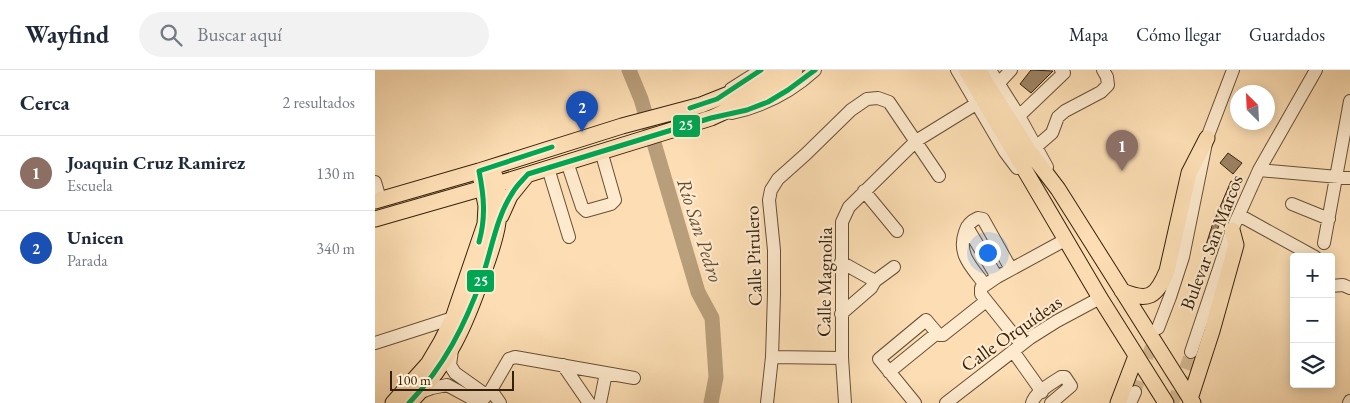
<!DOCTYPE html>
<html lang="es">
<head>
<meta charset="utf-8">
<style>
  :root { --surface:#fff; --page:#f2f2f3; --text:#1f2937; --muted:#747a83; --line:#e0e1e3; --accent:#111827 }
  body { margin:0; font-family:"EB Garamond",serif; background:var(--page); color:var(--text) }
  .controls { position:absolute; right:15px; bottom:15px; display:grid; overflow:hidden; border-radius:5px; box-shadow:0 2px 12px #0003 }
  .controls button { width:45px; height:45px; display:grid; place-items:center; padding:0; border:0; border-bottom:1px solid var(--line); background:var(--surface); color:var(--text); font:25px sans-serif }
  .compass { position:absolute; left:855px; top:15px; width:45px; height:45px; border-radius:50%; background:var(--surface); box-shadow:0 2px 12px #0003; rotate:336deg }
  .scale { position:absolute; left:15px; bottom:12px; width:124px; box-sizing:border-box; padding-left:5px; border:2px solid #35210b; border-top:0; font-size:14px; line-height:18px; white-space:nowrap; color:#35210b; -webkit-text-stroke:4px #feeace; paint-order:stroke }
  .you { position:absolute; left:612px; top:182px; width:18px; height:18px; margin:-12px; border:4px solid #fff; border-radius:50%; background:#1a73e8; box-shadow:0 0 0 8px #1a73e833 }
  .badge { display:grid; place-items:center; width:32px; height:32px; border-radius:50%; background:var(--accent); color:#fff; font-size:16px; font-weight:700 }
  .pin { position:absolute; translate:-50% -41px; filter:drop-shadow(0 1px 2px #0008) }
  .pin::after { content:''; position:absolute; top:26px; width:18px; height:15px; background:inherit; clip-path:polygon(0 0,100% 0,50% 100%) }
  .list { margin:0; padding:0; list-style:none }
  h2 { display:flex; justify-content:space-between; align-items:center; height:65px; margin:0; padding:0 20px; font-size:21px }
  h2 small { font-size:16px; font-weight:400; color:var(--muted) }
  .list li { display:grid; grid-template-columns:32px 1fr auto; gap:15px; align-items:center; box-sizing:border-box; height:75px; padding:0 20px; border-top:1px solid var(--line) }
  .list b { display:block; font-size:19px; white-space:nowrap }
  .list p { margin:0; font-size:16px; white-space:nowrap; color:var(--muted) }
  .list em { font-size:16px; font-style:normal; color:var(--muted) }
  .icon { flex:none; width:28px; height:28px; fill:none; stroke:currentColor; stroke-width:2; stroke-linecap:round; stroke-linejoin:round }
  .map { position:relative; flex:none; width:975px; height:333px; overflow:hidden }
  header { display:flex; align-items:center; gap:30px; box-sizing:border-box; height:70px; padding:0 25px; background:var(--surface); border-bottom:1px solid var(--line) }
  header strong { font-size:24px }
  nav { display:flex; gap:28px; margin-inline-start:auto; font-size:18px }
  .search { width:350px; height:45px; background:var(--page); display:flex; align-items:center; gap:12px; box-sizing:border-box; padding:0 18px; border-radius:28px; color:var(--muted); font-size:19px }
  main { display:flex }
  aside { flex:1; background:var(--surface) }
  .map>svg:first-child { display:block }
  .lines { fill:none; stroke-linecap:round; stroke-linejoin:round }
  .river { stroke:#b99e7b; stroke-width:15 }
  .building { fill:#9d8363; stroke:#35210b }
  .minor-tunnel { stroke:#d5b892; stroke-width:12; stroke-dasharray:12 6; stroke-linecap:butt }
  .minor-casing { stroke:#675035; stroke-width:14 }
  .major-casing { stroke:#35210b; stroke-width:17 }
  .minor { stroke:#feeace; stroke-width:12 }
  .major { stroke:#fddeb4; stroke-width:15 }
  .bus-1-casing { stroke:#feeace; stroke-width:9 }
  .bus-1 { stroke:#00a651; stroke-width:5 }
  .labels { text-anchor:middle; stroke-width:4.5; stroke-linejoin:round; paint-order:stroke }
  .street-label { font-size:19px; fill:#35210b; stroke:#feeace }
  .water-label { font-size:20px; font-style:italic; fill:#634d32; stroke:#feeace }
  .line-badge { stroke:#feeace; stroke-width:2 }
  .badge-label { font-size:14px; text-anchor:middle; font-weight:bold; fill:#fff }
</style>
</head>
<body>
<header>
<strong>Wayfind</strong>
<div class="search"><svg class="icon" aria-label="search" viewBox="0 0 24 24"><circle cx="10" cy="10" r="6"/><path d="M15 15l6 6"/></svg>Buscar aquí</div>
<nav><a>Mapa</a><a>Cómo llegar</a><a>Guardados</a></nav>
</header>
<main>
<aside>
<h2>Cerca<small>2 resultados</small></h2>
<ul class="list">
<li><span class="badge" style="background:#8d6e63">1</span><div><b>Joaquin Cruz Ramirez</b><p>Escuela</p></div><em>130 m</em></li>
<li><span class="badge" style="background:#1a4fb4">2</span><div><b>Unicen</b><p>Parada</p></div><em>340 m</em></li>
</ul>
</aside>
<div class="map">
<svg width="975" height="333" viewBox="0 0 975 333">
  <rect width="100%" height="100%" fill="#fddeb4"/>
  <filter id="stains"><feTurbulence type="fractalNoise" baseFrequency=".004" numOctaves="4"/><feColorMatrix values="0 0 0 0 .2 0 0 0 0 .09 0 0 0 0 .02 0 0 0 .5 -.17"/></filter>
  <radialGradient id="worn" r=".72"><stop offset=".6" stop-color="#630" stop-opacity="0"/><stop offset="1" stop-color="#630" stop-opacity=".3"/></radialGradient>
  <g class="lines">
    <!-- river -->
    <path class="river" d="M 254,0 L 266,29 L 323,222 L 337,248 L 341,307 L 336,333"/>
  </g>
  <!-- building -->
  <path class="building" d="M 656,0 L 678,1 L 656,23 L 645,14 Z
    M 853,83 L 867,93 L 858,104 L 845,93 Z
    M 856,111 L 862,114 L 843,158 L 837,177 L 831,175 L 837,156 Z"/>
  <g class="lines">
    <!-- minor-tunnel -->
    <path class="minor-tunnel" d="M 760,322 L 780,265
      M 798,333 L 816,282"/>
    <defs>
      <path id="minor" d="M 582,0 L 630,82 L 642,98
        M 615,0 L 644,46 L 672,97
        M 623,14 L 636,0
        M 356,19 L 386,0
        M 357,43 C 389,36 416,22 440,0
        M 644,46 L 689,3 L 686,0
        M 662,76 L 677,63 L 683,47 L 690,41 L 726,22 L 733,15 L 732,7 L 728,0
        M 192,92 L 207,137 L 211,141 L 236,134 L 240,130 L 226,81
        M 173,98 L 194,167
        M 884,100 L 975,108
        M 0,112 L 5,129
        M 489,121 L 522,161
        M 917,134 L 954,149
        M 864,145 L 940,187
        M 592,157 L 622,207
        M 949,173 L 975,31
        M 466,192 L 500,211
        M 610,215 C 597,197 582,185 590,162 C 592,155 596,151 603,148 L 608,149 L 636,199
        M 956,216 L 968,215 L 975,218
        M 466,244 L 496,218 L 500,211 L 519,197
        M 783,258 L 795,227 L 808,187 L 832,68 L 858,0
        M 562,263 L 564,265 L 568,265 L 611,231
        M 0,273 L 78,248 L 83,250
        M 646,274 L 606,224 L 606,218 L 622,207 L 690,170
        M 77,280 L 75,295 L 80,303 L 111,325
        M 638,281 L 667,322
        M 816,282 L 857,160 L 884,100 L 941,0
        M 397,287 L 467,288
        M 188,295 L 214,333
        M 514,302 L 562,263
        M 116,320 L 125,333
        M 44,323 L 57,318 L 72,315 L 105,333 L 116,320 L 134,289 L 140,287 L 259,308
        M 225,333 L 231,303
        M 392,333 L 397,287 L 399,224 L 399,180 L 394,130 L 396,120 L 403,109 L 431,84 L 476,40 L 492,29 L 503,28 L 514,32 L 564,106
        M 470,333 L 467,288 L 467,152 L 474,137 L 541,71 L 601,34
        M 540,333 L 504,289 L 551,250 L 562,263
        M 571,333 L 655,268 L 682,251 L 725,228
        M 657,333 C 660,322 677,313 686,307 L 690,307 L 696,316 L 676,333
        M 755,333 L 760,322
        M 974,333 L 975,331"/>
      <path id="major" d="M 591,0 L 725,228 L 791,333
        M 603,0 L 654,81 L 683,119 L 818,333
        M 0,131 L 104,101 L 247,56 L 326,35 L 384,12 L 401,0
        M 126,146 L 135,126 L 152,105
        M 0,149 L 122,114 L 336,48 L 373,31 L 402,15 L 420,0
        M 747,221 C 774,232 781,227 792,201 L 814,103 L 832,68
        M 815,329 L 837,261 L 861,175 L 857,160
        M 18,333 L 53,294 L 66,272 L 78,248 L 110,154 L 111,136 L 106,110
        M 34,333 C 73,296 91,254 108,204 C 114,187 121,169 123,152 C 126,137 123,121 120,106
        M 743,333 L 761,286"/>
    </defs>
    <!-- minor casing -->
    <use href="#minor" class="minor-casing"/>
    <!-- major casing -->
    <use href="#major" class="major-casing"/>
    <!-- minor -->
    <use href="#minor" class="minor"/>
    <!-- major -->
    <use href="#major" class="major"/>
    <defs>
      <path id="bus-1" d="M 315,38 L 342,29 L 386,0
        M 104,172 C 111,147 109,126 104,101 L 177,77
        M 34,333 C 69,297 90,255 107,208 C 117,179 121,147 138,122 C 142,115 148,110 153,104 L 336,48 L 372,40 L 393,32 L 413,20 L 440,0"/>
    </defs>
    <!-- bus-1 casing -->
    <use href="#bus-1" class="bus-1-casing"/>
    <!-- bus-1 -->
    <use href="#bus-1" class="bus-1"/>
  </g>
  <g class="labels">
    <!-- street labels -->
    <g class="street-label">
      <text transform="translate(836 172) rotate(-69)" y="7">Bulevar San Marcos</text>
      <text transform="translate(378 186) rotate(-92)" y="7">Calle Pirulero</text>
      <text transform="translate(449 212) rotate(-89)" y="7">Calle Magnolia</text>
      <text transform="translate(636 263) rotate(-35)" y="7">Calle Orquídeas</text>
    </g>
    <!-- water labels -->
    <g class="water-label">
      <text transform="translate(325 160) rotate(72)" y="7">Río San Pedro</text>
    </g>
  </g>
  <g class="line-badge">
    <rect x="297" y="44" width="29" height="24" rx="5" fill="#00a651"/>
    <rect x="91" y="199" width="29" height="24" rx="5" fill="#00a651"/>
  </g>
  <g class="badge-label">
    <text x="311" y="60">25</text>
    <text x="106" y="216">25</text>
  </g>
  <rect width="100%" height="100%" filter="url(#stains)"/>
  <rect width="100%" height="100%" fill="url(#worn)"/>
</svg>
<div class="controls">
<button>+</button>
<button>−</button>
<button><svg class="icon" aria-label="layers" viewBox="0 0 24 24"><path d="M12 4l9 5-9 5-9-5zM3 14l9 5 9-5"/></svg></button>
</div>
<svg class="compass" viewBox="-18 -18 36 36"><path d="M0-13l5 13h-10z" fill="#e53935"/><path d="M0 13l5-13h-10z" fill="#747a83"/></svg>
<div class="scale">100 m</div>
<div class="you"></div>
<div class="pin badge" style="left:747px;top:101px;background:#8d6e63">1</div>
<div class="pin badge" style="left:207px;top:62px;background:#1a4fb4">2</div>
</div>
</main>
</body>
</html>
